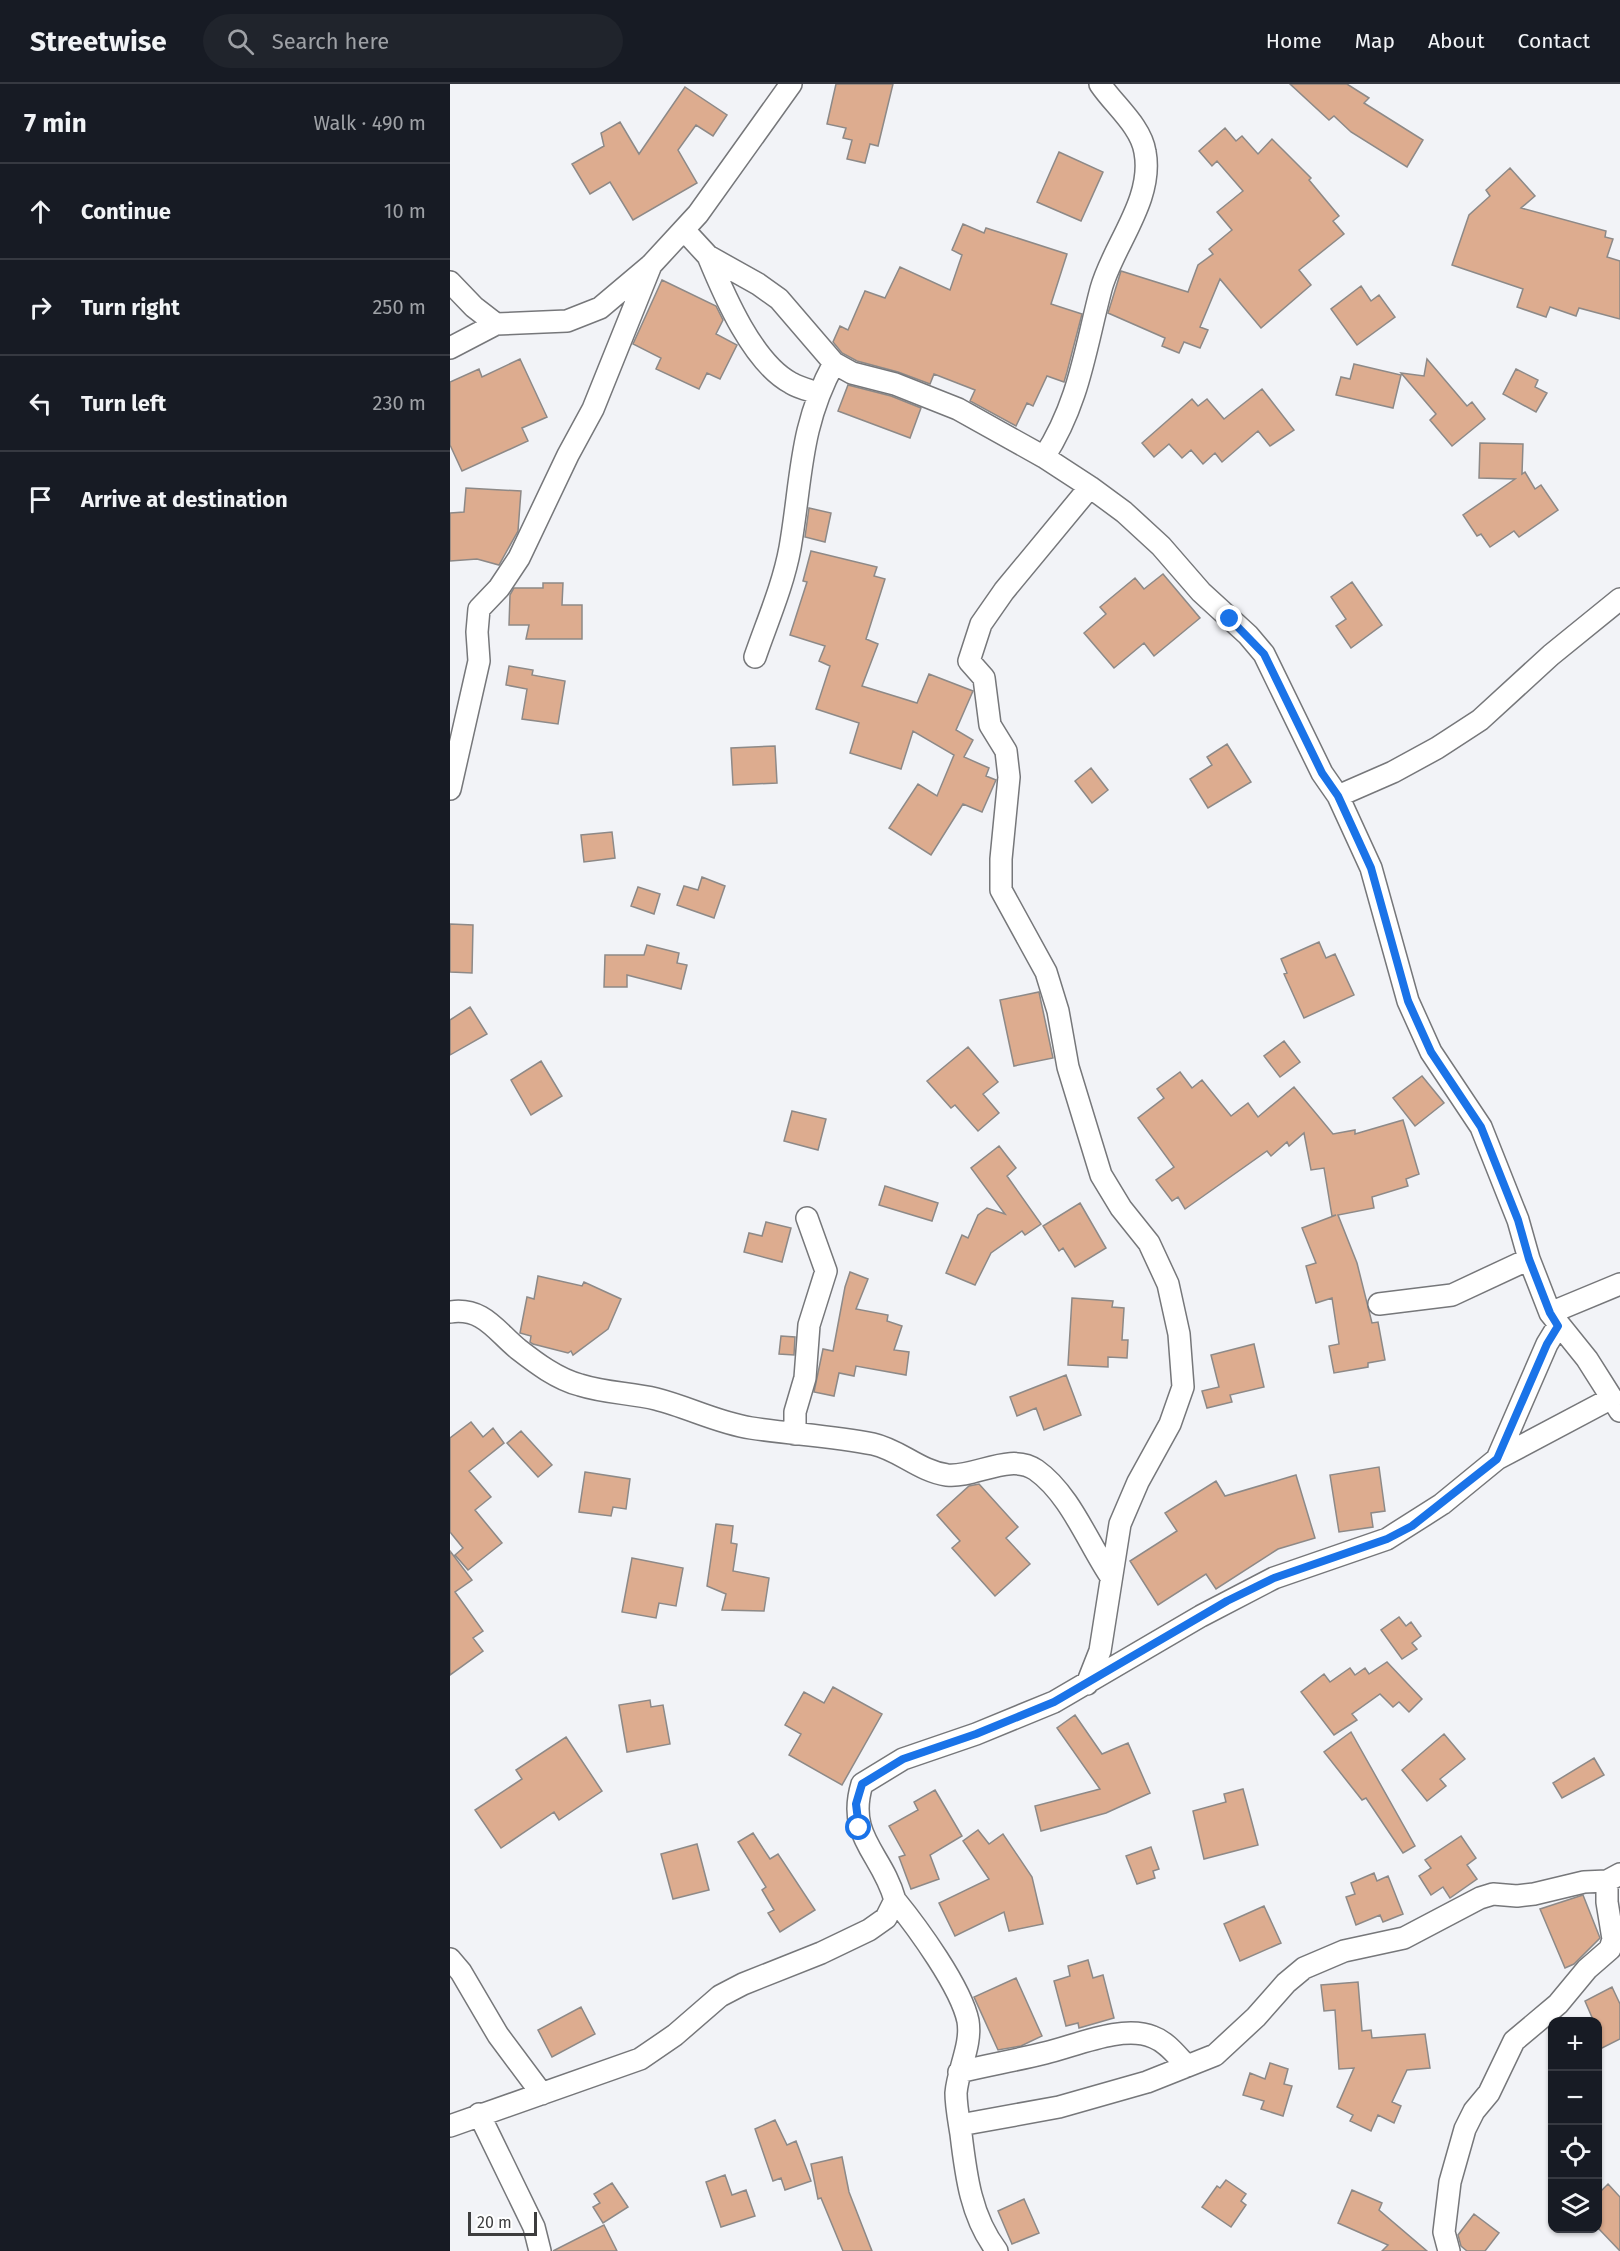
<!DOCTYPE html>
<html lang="en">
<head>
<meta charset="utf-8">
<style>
  :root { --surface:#171b24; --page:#20242c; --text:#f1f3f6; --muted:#9ea1a6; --line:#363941 }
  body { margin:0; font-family:"Fira Sans",sans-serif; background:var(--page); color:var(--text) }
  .controls { position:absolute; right:18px; bottom:18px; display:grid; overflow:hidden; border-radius:12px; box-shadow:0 2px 4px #0004 }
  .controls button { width:54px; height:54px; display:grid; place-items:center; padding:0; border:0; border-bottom:2px solid var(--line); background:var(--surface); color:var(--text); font:30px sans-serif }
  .scale { position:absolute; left:18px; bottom:15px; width:69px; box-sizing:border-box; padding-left:6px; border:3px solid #3d3d3e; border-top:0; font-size:16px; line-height:21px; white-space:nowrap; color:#3d3d3e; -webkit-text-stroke:4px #fff; paint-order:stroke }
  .stop { position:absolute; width:18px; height:18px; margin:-14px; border:4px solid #1a73e8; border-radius:50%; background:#fff }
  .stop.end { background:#1a73e8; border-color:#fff; box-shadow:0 2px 6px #0008 }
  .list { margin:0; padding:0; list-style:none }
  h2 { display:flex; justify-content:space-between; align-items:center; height:78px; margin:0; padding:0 24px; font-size:26px }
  h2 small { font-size:20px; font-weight:400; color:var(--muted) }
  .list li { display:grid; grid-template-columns:39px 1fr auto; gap:18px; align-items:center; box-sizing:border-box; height:96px; padding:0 24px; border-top:2px solid var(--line) }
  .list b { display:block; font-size:22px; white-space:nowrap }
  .list em { font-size:20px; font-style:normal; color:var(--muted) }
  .icon { flex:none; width:33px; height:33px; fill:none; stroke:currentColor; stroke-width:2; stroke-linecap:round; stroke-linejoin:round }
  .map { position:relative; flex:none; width:1170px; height:2167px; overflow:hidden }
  header { display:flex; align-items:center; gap:36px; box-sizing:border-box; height:84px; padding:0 30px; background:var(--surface); border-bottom:2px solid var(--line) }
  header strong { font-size:28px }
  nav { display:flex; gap:33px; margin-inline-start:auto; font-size:21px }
  .search { width:420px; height:54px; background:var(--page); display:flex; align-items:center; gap:15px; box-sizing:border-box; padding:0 21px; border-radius:33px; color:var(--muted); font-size:22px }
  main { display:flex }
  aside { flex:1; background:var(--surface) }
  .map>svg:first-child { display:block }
  .building { fill:#ddac8f; stroke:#8d8987; stroke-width:1.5 }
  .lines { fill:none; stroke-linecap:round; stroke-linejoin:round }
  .minor-casing { stroke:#76777a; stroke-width:24 }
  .minor { stroke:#fff; stroke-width:21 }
  .route { stroke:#1a73e8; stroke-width:8 }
</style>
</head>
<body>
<header>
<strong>Streetwise</strong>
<div class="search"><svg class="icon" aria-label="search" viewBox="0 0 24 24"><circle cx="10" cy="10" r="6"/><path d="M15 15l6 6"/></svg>Search here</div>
<nav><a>Home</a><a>Map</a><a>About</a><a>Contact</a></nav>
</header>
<main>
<aside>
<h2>7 min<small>Walk · 490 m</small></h2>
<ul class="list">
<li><svg class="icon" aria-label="ahead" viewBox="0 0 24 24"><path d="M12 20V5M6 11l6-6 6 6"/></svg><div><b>Continue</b></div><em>10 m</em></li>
<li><svg class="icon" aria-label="right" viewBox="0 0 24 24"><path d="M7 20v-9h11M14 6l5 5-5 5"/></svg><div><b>Turn right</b></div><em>250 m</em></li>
<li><svg class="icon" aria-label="left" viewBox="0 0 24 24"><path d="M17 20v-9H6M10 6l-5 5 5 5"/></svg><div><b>Turn left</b></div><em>230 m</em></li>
<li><svg class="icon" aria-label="arrive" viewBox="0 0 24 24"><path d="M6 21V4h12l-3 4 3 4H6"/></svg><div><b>Arrive at destination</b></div></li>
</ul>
</aside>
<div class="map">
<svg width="1170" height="2167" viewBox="0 0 1170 2167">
  <rect width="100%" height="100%" fill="#f2f3f7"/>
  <!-- building -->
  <path class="building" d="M 386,0 L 443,0 L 428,62 L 420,60 L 415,79 L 397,75 L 402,56 L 393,54 L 396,44 L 377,40 Z
    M 840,0 L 897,0 L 919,14 L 914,19 L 973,56 L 957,83 L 901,48 L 884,32 L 879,36 Z
    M 235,3 L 277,31 L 263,52 L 246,41 L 228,66 L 247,99 L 183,136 L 160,98 L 140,110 L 122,80 L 154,62 L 151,49 L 170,38 L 189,70 Z
    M 775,44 L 786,57 L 792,52 L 808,70 L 822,55 L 861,94 L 859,96 L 889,132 L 883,137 L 894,150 L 849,186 L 861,201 L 811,244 L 770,195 L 750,243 L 758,246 L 750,264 L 734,258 L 729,269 L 712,262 L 715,254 L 658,229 L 671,187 L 738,208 L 748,181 L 763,170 L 759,165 L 782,146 L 767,128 L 793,107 L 767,77 L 762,82 L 749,67 Z
    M 609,68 L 653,88 L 631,137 L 587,118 Z
    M 1060,84 L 1085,112 L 1071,124 L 1156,147 L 1155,153 L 1163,155 L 1157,173 L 1170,177 L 1170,235 L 1129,224 L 1126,232 L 1100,223 L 1096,233 L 1067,223 L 1073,205 L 1002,181 L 1019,131 L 1040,112 L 1036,106 Z
    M 513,140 L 534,149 L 536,144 L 617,170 L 601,220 L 632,230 L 617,288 L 614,298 L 597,292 L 583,322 L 577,319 L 566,342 L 520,317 L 525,306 L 484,290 L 480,300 L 448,288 L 407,277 L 392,269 L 383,258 L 390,242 L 398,246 L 415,207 L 435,214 L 450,183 L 500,206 L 512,171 L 502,166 Z
    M 212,196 L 266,222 L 273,236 L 266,250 L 287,261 L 270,295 L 257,289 L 249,305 L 206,285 L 211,274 L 183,260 Z
    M 911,202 L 921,217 L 929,211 L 945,233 L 907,261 L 881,225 Z
    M 70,275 L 97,333 L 72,344 L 78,357 L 12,387 L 0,361 L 0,298 L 29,285 L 32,293 Z
    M 977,275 L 1017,322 L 1022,318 L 1035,335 L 1002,362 L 980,336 L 986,330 L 951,289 L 974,292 Z
    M 904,280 L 951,291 L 943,324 L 886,311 L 891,293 L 900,295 Z
    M 1066,285 L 1088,296 L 1085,303 L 1097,309 L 1086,328 L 1053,310 Z
    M 398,301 L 441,312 L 471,324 L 460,354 L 388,327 Z
    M 812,305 L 844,346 L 820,362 L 808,347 L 772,378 L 765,369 L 753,380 L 741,366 L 732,374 L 719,360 L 704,373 L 692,359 L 742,315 L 748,322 L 757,315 L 774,335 Z
    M 1030,359 L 1073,360 L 1072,390 L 1075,388 L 1085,405 L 1091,401 L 1108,426 L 1069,453 L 1064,447 L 1040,463 L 1031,450 L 1027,452 L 1013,431 L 1065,395 L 1029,394 Z
    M 16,404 L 71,407 L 68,447 L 49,481 L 27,475 L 0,477 L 0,429 L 14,428 Z
    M 359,424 L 381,429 L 375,458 L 355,453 Z
    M 361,467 L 427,483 L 424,492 L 435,495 L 416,555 L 428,560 L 412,602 L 467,619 L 479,590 L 523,607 L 506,646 L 523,656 L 514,673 L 539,684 L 536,692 L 546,696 L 532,728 L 513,720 L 481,771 L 439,744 L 468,700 L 487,712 L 504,671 L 463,647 L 451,685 L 400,669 L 409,639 L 366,625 L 380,582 L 369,577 L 375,562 L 340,551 L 357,498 L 353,497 Z
    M 713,490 L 750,534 L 704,572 L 694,559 L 664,584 L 634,549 L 656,530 L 650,523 L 685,494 L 694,505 Z
    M 902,498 L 932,541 L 901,564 L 886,542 L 896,535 L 881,513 Z
    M 93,499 L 113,499 L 112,521 L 132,521 L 132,555 L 76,555 L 79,541 L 59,541 L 60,511 L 64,504 L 93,504 Z
    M 59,582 L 83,586 L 82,591 L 115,597 L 108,640 L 72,635 L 77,605 L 56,601 Z
    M 777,660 L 801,698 L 758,724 L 740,695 L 762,681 L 757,673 Z
    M 325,662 L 327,699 L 283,701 L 281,664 Z
    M 641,684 L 658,706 L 642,719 L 625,697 Z
    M 162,748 L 165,774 L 134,778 L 131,751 Z
    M 252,793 L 275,802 L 264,834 L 227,821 L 234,802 L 248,806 Z
    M 188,803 L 210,810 L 204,830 L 181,822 Z
    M 0,840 L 23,841 L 22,889 L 0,888 Z
    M 869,858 L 876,874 L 885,870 L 904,911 L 854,934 L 834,890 L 837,889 L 831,875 Z
    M 197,861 L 229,869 L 227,879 L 237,881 L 231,905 L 177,891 L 177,903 L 154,903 L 155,871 L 194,871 Z
    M 589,908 L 603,974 L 564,982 L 550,916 Z
    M 20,923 L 37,950 L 0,971 L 0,936 Z
    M 834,957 L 850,978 L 830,993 L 814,972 Z
    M 518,963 L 548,998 L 533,1010 L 549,1029 L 528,1047 L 505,1021 L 501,1024 L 477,997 Z
    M 91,977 L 112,1012 L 81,1031 L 61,996 Z
    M 730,988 L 742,1004 L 752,996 L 781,1032 L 798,1019 L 808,1033 L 844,1003 L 883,1050 L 905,1046 L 905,1050 L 953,1036 L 969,1090 L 956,1095 L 958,1102 L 922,1113 L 924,1124 L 888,1131 L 907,1179 L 922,1239 L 928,1238 L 935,1276 L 918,1279 L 918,1283 L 884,1289 L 879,1262 L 889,1260 L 882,1214 L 866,1219 L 856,1182 L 866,1179 L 852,1144 L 886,1131 L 882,1132 L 874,1084 L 861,1086 L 854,1049 L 839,1062 L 837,1058 L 821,1072 L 817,1067 L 735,1125 L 728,1113 L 722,1117 L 706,1096 L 724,1083 L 688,1034 L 714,1014 L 707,1005 Z
    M 972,992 L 994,1019 L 965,1042 L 943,1014 Z
    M 342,1027 L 376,1035 L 368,1066 L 334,1057 Z
    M 549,1062 L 566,1084 L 557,1092 L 591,1140 L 575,1151 L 572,1147 L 541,1169 L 525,1201 L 496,1189 L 512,1151 L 518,1154 L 528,1131 L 537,1124 L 555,1130 L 521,1084 Z
    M 435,1102 L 488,1119 L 482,1137 L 429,1121 Z
    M 630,1119 L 656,1164 L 625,1183 L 613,1164 L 609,1167 L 593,1142 Z
    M 316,1138 L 341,1144 L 332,1178 L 294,1168 L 299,1149 L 312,1152 Z
    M 400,1188 L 418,1195 L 406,1225 L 438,1231 L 437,1237 L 452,1242 L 444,1266 L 459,1268 L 456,1291 L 406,1282 L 404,1292 L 389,1289 L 384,1312 L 364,1308 L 373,1265 L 383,1267 L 395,1203 Z
    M 88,1192 L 132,1202 L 134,1198 L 171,1215 L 158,1245 L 123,1271 L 121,1267 L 118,1269 L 83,1260 L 80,1258 L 81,1252 L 70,1249 L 77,1213 L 84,1215 Z
    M 622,1214 L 663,1217 L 662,1223 L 674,1224 L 672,1256 L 678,1256 L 677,1274 L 658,1273 L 658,1283 L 618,1281 Z
    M 331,1252 L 345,1253 L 344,1271 L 329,1270 Z
    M 804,1260 L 814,1303 L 780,1311 L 782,1318 L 757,1324 L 752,1307 L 769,1303 L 761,1271 Z
    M 616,1291 L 631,1331 L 594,1346 L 586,1324 L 567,1332 L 560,1313 Z
    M 21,1338 L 33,1353 L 43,1344 L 54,1359 L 19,1387 L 41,1413 L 25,1426 L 52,1459 L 18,1486 L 5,1471 L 13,1464 L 0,1448 L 0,1354 Z
    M 71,1347 L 102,1381 L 88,1393 L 57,1359 Z
    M 929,1383 L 935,1427 L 921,1429 L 923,1443 L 889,1448 L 880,1391 Z
    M 135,1388 L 180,1395 L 176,1425 L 163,1423 L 161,1432 L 129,1428 Z
    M 846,1391 L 865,1454 L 828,1465 L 766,1505 L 756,1490 L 708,1521 L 680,1477 L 727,1447 L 715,1429 L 766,1397 L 775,1412 Z
    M 529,1400 L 568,1443 L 556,1454 L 580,1480 L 545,1512 L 502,1464 L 510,1457 L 487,1431 L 519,1402 Z
    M 266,1440 L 283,1442 L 281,1459 L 287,1460 L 283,1487 L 319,1494 L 314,1527 L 272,1526 L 276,1510 L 257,1502 Z
    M 0,1467 L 22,1496 L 5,1508 L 33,1547 L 23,1554 L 33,1567 L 0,1591 Z
    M 182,1474 L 233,1484 L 226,1522 L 209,1519 L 206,1534 L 172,1528 Z
    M 949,1533 L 956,1542 L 961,1538 L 971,1552 L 962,1559 L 967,1565 L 952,1575 L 931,1546 Z
    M 937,1578 L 972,1615 L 959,1628 L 949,1618 L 943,1623 L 930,1610 L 902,1630 L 907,1636 L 884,1651 L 851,1608 L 874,1590 L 880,1598 L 900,1584 L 905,1591 L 915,1584 L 919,1590 Z
    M 383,1603 L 432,1630 L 392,1701 L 339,1671 L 351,1650 L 335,1641 L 354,1608 L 374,1619 Z
    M 200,1616 L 201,1623 L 213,1621 L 220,1660 L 177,1668 L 169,1621 Z
    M 625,1631 L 652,1670 L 678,1659 L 700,1709 L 656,1729 L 591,1747 L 585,1722 L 650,1705 L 607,1644 Z
    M 901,1648 L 965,1762 L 953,1769 L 916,1714 L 912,1716 L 874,1668 Z
    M 994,1650 L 1015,1675 L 990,1695 L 996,1702 L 977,1717 L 952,1686 Z
    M 116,1653 L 152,1707 L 109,1736 L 104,1728 L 51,1764 L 25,1726 L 72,1695 L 66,1686 Z
    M 1144,1674 L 1154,1691 L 1112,1714 L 1103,1699 Z
    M 793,1705 L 808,1761 L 754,1775 L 743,1727 L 776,1718 L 774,1710 Z
    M 485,1706 L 512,1752 L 480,1771 L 489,1795 L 461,1805 L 449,1773 L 455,1771 L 439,1742 L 468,1726 L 464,1718 Z
    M 528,1746 L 539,1760 L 553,1750 L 582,1793 L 593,1840 L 559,1847 L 554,1828 L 505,1852 L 489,1819 L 539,1795 L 513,1757 Z
    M 303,1749 L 320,1775 L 328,1770 L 365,1826 L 330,1848 L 318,1829 L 324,1826 L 312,1806 L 316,1803 L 288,1758 Z
    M 1011,1752 L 1026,1774 L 1017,1781 L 1027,1795 L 1000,1814 L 993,1803 L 981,1811 L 969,1792 L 981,1784 L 975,1776 Z
    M 247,1760 L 259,1806 L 223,1815 L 211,1770 Z
    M 701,1763 L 709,1785 L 703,1787 L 705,1794 L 687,1800 L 676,1772 Z
    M 924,1789 L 927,1797 L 938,1792 L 953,1830 L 933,1838 L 930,1831 L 906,1841 L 896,1813 L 905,1810 L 901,1799 Z
    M 1133,1811 L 1150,1854 L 1124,1880 L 1115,1884 L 1090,1825 Z
    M 814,1822 L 831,1859 L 790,1877 L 774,1840 Z
    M 638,1876 L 643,1894 L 653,1891 L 664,1934 L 629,1944 L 628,1939 L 616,1942 L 604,1897 L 620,1892 L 618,1882 Z
    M 566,1894 L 592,1952 L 571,1962 L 548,1966 L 524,1913 Z
    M 908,1898 L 912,1947 L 921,1946 L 922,1954 L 975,1950 L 980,1984 L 957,1986 L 942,2018 L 951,2022 L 944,2039 L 928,2031 L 921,2047 L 900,2037 L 903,2031 L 887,2023 L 904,1984 L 889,1985 L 885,1926 L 874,1927 L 871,1901 Z
    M 1162,1903 L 1170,1920 L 1170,1955 L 1148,1966 L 1148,1938 L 1144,1938 L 1135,1917 Z
    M 131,1923 L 145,1950 L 102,1973 L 88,1946 Z
    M 820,1979 L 838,1985 L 834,2000 L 842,2002 L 833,2032 L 811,2025 L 814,2017 L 793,2011 L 800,1989 L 815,1995 Z
    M 325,2036 L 337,2061 L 346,2057 L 361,2097 L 335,2106 L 331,2094 L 323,2097 L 305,2045 Z
    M 392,2073 L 399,2108 L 422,2167 L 393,2167 L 371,2114 L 368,2115 L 361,2080 Z
    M 275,2091 L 282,2111 L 296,2106 L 305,2132 L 271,2143 L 256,2098 Z
    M 776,2096 L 796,2110 L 791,2117 L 796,2121 L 781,2143 L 752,2123 L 767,2102 L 770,2104 Z
    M 162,2099 L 178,2123 L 153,2139 L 143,2123 L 150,2119 L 144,2110 Z
    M 1158,2100 L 1170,2113 L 1170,2167 L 1148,2144 L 1148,2110 Z
    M 902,2106 L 932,2119 L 929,2126 L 977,2167 L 932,2167 L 938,2161 L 888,2139 Z
    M 574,2115 L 589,2149 L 562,2160 L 548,2127 Z
    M 1024,2130 L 1049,2149 L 1035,2167 L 1017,2167 L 1011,2162 L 1008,2151 Z
    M 154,2141 L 167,2167 L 103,2167 Z"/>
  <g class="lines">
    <defs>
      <path id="minor" d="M 234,146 L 258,172 L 308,200 L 329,215 L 384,279 L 402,289 L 445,300 L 508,325 L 594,373 L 640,403 L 674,428 L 711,462 L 751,508 L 798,551 L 814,570 L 872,689 L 888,712 L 921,784 L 958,917 L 981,968 L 1031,1043 L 1068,1136 L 1079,1175 L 1100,1229 L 1137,1275 L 1170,1327
        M 258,172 C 274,211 303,279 341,299 C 349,304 359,306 368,309
        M 0,198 L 24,223 L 46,240
        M 0,264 L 46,240 L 117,237 L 150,224 L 201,181 L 248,130 L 341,0
        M 594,373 C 629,319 635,266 651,205 C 663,161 704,116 695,68 C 691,42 664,21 650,0
        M 305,573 C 317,538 333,502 340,464 C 352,395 349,343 384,279
        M 0,705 L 29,577 L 27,548 L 29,525 L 49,504 L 69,474 L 118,371 L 143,325 L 201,181
        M 888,712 L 943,688 L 987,664 L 1030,636 L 1101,571 L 1170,515
        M 929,1220 L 1002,1211 L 1079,1175
        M 0,1228 C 33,1223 46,1247 68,1265 C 86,1279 107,1295 130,1301 C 155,1309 181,1309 206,1315 C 238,1323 268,1339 301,1344 C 341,1350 383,1352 423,1360 C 450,1366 469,1387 497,1391 C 525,1394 560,1368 586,1386 C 620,1410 638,1459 661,1493
        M 1100,1229 L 1170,1200
        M 345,1350 L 345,1328 L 355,1294 L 359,1241 L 376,1187 L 357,1134
        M 1047,1375 L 1097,1260 L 1108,1242
        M 637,1600 L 650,1567 L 670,1440 L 688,1398 L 720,1340 L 733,1303 L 729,1250 L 718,1200 L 699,1159 L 671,1124 L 651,1091 L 618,983 L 608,927 L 596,888 L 551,806 L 551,775 L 559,693 L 556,667 L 540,641 L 534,594 L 519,577 L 531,540 L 554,507 L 640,403
        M 445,1816 C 467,1843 511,1903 518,1937 C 522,1961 508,1985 506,2009 C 506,2022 509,2037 511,2050 C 516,2092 521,2133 547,2167
        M 0,1875 L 11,1888 L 48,1951 L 92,2010
        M 509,1988 C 538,1981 567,1976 595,1969 C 625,1962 673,1940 703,1953 C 717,1958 727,1972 737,1982
        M 29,2030 L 84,2143 L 90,2167
        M 510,2041 L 609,2023 L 697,1998 L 765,1971 L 806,1933 L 836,1899 L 854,1884 L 894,1867 L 954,1854 L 1030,1814 L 1043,1810 L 1067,1812 L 1084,1810 L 1134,1798 L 1157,1797 L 1170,1790
        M 0,2042 L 190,1975 L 225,1951 L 270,1912 L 293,1900 L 371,1869 L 419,1846 L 436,1834 L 445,1816 C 432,1769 396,1753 412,1700 L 453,1675 L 526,1650 L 604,1618 L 751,1532 L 824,1494 L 937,1455 L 992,1420 L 1047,1375 L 1162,1314
        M 999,2167 L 994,2148 L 1000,2098 L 1015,2045 L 1024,2027 L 1039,2009 L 1064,1957 L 1108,1920 L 1137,1885 L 1160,1865 L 1163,1855 L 1157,1818 L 1157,1797"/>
    </defs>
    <!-- minor casing -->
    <use href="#minor" class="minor-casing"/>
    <!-- minor -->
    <use href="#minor" class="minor"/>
  </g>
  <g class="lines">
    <!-- route -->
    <path class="route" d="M 409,1744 L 406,1720 L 412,1700 L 453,1675 L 526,1650 L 604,1618 L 777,1517 L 824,1494 L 937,1455 L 962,1442 L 1047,1375 L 1097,1260 L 1108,1242 L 1100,1229 L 1079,1175 L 1068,1136 L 1031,1043 L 981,968 L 958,917 L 921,784 L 888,712 L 872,689 L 814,570 L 780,535"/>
  </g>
</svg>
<div class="controls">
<button>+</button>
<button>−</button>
<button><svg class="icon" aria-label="locate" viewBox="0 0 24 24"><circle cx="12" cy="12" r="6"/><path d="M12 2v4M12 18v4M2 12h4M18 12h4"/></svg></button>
<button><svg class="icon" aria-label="layers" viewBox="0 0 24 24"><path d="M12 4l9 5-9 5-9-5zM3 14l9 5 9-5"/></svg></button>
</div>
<div class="scale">20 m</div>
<div class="stop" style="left:409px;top:1744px"></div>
<div class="stop end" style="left:780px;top:535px"></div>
</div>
</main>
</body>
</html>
